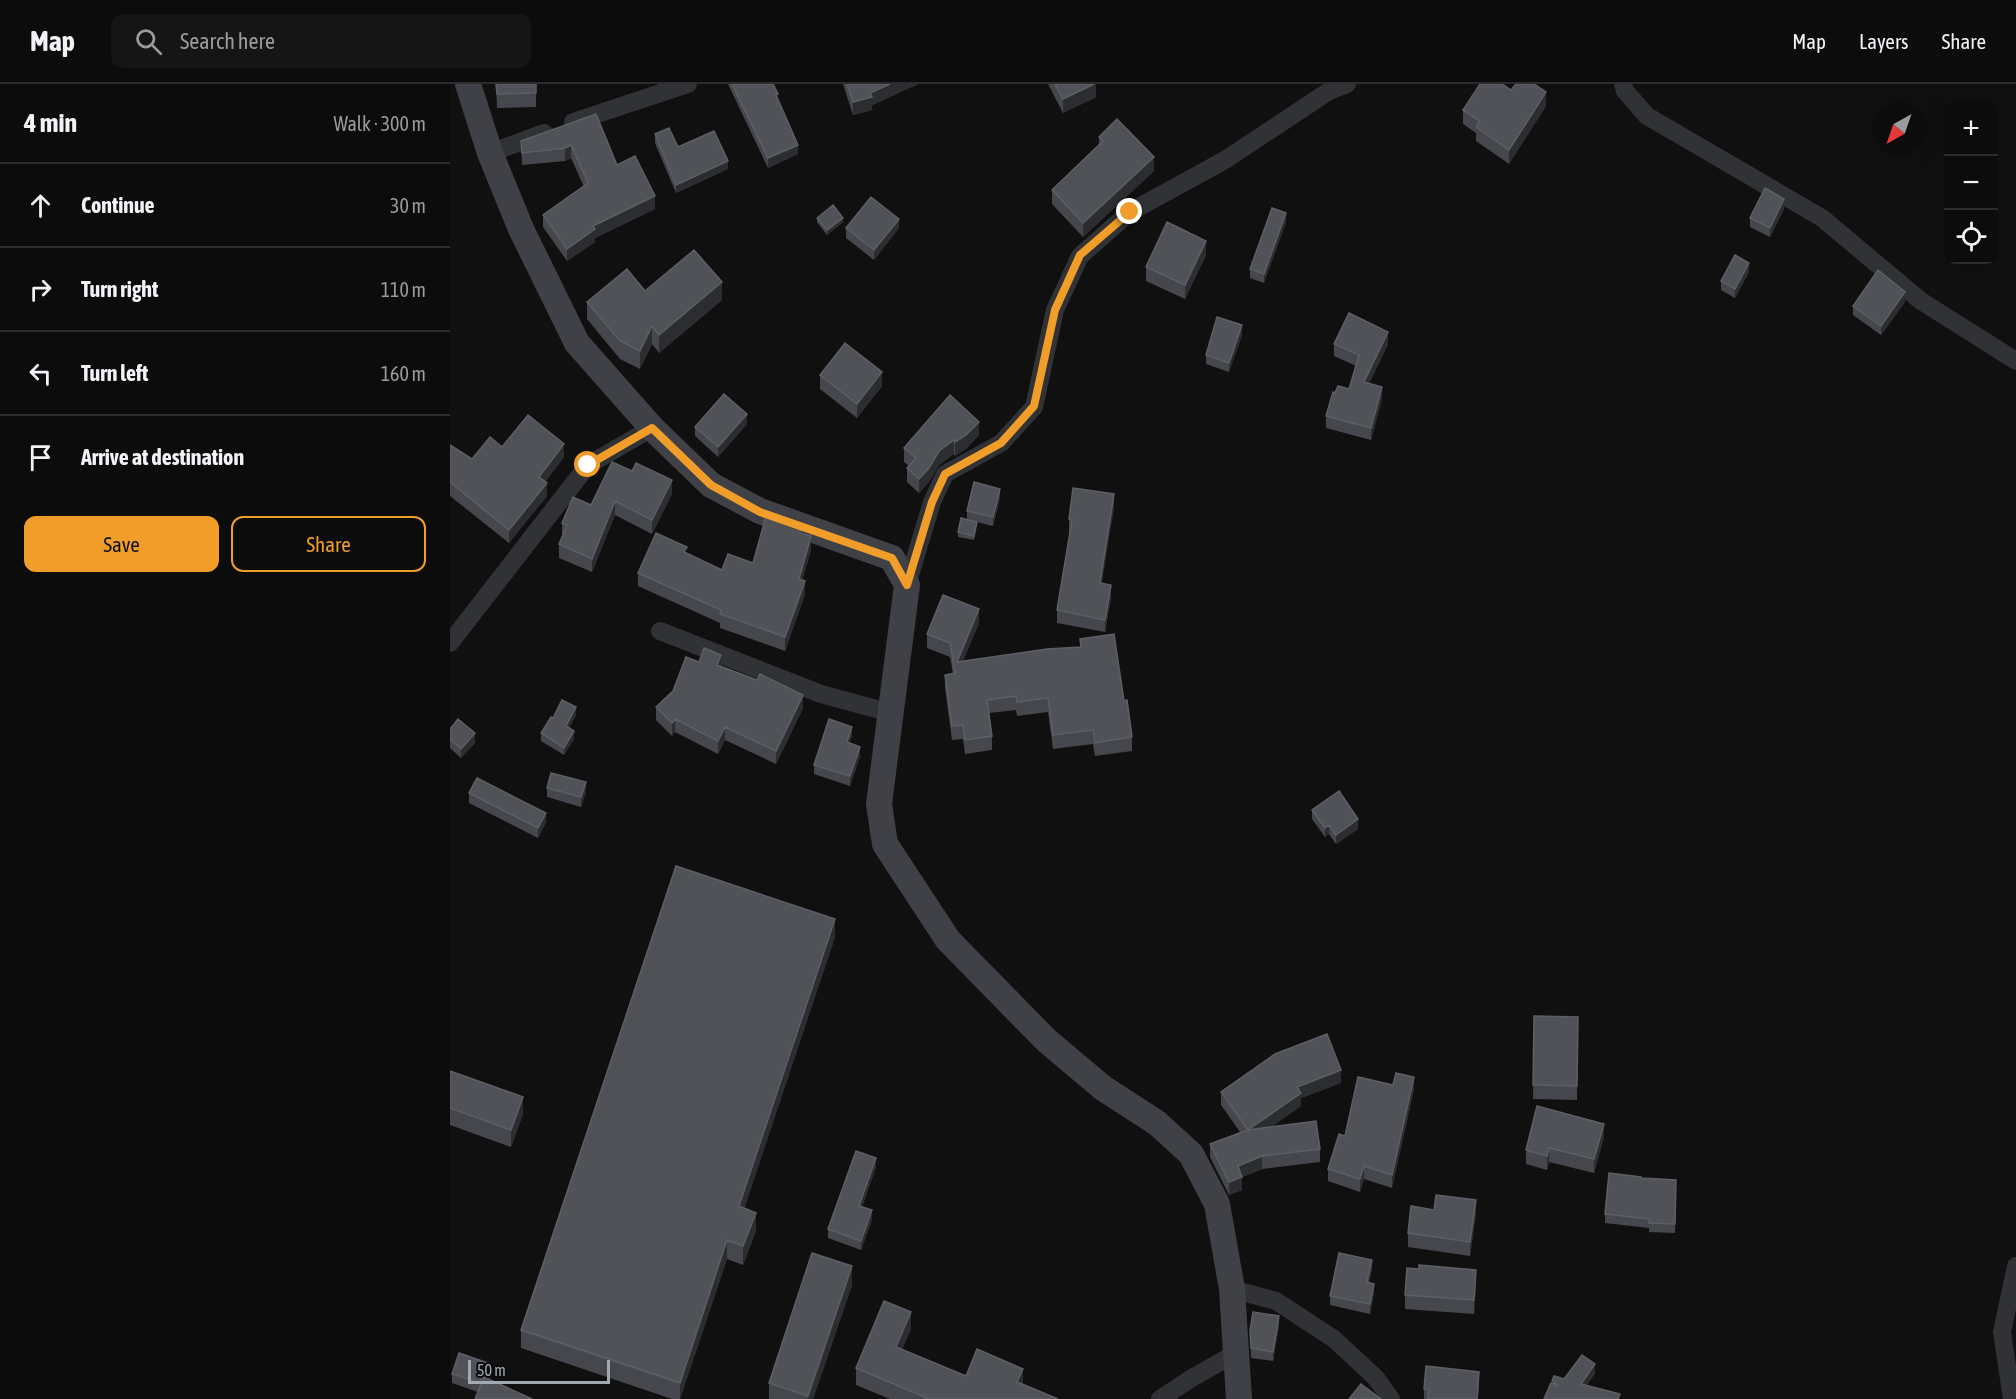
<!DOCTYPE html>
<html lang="en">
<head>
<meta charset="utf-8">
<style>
  :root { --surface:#0c0c0d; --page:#151516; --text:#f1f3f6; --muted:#9a9b9d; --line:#2c2c2e; --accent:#f09d29 }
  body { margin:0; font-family:"Asap Condensed",sans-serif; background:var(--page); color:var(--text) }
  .controls { position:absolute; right:18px; top:18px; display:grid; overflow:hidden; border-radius:12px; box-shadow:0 6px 24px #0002 }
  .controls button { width:54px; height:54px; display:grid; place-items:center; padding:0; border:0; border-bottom:2px solid var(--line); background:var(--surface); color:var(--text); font:30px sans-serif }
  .compass { position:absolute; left:1422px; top:18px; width:54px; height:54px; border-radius:50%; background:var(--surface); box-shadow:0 6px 24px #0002; rotate:220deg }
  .scale { position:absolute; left:18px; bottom:15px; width:142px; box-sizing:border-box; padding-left:6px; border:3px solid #a1a8b2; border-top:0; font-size:16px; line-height:21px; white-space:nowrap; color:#a1a8b2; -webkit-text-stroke:4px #0b0b0c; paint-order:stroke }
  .stop { position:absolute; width:18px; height:18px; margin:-14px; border:4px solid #f09d29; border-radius:50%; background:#fff }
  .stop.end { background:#f09d29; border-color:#fff; box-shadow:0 2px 6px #0008 }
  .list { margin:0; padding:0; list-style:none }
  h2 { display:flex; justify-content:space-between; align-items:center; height:78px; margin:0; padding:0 24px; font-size:26px }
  h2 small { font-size:20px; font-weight:400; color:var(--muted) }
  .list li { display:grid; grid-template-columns:39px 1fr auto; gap:18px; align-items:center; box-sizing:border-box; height:84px; padding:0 24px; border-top:2px solid var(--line) }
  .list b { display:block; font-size:22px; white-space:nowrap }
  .list em { font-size:20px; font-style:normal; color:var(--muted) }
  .actions { display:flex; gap:12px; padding:18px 24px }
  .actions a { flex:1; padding:14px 0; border:2px solid var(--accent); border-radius:12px; text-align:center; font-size:21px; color:var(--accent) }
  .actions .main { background:var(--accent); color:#111 }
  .icon { flex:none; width:33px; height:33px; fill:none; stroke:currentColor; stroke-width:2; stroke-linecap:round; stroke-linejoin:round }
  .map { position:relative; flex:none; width:1566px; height:1315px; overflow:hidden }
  header { display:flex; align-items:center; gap:36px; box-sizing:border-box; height:84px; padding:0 30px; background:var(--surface); border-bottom:2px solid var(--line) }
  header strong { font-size:28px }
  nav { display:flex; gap:33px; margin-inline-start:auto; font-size:21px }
  .search { width:420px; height:54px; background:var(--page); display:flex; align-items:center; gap:15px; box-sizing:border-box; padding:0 21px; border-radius:12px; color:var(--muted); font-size:22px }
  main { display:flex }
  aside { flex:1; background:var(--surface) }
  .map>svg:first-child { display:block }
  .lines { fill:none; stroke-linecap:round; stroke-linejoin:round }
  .street { stroke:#313236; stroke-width:18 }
  .secondary { stroke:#3f4146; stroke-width:26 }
  .wall { fill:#46474c }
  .shaded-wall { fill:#2c2d30 }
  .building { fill:#505257; stroke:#5c5f65; stroke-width:1.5 }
  .route { stroke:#f09d29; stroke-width:8 }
</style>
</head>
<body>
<header>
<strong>Map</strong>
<div class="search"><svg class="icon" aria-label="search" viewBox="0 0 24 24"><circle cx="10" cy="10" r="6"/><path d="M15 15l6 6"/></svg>Search here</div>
<nav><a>Map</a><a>Layers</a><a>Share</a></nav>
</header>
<main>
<aside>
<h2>4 min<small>Walk · 300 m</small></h2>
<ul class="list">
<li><svg class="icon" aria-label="ahead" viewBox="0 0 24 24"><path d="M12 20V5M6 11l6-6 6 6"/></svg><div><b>Continue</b></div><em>30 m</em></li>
<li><svg class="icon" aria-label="right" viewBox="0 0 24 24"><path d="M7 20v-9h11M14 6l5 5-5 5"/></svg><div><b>Turn right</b></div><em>110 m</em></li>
<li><svg class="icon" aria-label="left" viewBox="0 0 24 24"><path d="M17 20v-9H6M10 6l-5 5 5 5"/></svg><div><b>Turn left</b></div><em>160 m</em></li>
<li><svg class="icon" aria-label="arrive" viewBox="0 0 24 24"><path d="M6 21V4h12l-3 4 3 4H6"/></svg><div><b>Arrive at destination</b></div></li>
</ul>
<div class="actions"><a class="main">Save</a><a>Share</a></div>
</aside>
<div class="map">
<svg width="1566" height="1315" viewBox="0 0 1566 1315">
  <rect width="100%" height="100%" fill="#101011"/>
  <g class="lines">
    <!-- street -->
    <path class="street" d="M 1173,0 L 1175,7 L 1197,32 L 1372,134 L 1471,217 L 1566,277
      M 123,38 L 238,0
      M 40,69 L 94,49
      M 457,501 L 482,418 L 495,390 L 551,359 L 584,323 L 605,226 L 630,172 L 680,128 L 775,76 L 879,7 L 897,0
      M 210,547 L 371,610 L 441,629
      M 0,559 L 138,381 L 202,344
      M 782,1205 L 826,1217 L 884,1255 L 926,1294 L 941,1315
      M 710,1315 L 742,1294 L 786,1269
      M 1562,1315 L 1552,1248 L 1566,1182"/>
    <!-- secondary -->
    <path class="secondary" d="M 18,0 L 40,69 L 71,145 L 127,259 L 202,344 L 261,401 L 310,427 L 442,474 L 457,501 L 429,720 L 435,760 L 498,856 L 596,956 L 653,1004 L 707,1039 L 741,1070 L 767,1120 L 782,1205 L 789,1315"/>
  </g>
  <!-- wall -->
  <path class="wall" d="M 46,0 L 86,0 L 86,23 L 47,24 Z
    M 278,0 L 323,0 L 328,17 L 348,70 L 318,84 Z
    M 393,0 L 468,0 L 422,21 L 422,26 L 403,31 Z
    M 598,0 L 646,0 L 646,13 L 613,29 Z
    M 1096,22 L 1059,80 L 1026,57 L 1026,49 L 1013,40 L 1013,26 Z
    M 146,30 L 167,81 L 205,125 L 145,154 L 145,158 L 117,177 L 93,143 L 93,131 L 134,103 L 121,74 L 115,77 L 72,81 L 71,57 Z
    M 205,50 L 228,63 L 278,85 L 226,109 L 205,59 Z
    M 649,53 L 704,87 L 633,153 L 602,120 L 602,106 L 649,61 Z
    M 1334,125 L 1320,153 L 1300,143 L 1300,134 Z
    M 367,134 L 393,138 L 377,151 L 367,138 Z
    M 836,138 L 814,199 L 800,194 L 800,185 Z
    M 396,144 L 449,144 L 424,176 L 396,154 Z
    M 756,171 L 735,215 L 696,197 L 696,183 Z
    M 1299,188 L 1285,214 L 1271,206 L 1271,197 Z
    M 195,207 L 272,216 L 209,269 L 202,260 L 190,285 L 170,275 L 137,235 L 137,218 Z
    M 1455,218 L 1431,251 L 1403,231 L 1403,222 Z
    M 792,251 L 779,288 L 756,280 L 756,271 Z
    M 884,260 L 938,260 L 919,300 L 932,315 L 921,356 L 876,344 L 876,332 L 885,309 L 899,305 L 906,282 L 884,272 Z
    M 370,291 L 432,302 L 407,334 L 370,305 Z
    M 297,340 L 268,373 L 245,352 L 245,343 Z
    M 529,351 L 516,365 L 505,372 L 504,370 L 489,381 L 479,398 L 469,409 L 457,398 L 457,384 L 459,382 L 454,378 L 454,364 Z
    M 0,361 L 22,375 L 52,363 L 114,373 L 95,398 L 97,412 L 59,459 L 0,412 Z
    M 222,410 L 202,450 L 165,431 L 142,488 L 109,474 L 109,460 L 112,453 L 112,439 L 141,421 Z
    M 550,414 L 543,442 L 527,438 L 524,456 L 508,453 L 508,448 L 517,435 L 517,427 Z
    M 664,423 L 651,499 L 661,514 L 655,548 L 607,539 L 607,526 L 620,448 L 619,448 L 619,435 Z
    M 351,449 L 361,466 L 352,496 L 355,510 L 335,567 L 270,544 L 270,539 L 188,502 L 188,489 L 237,469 L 272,486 L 303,479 Z
    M 529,539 L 513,577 L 630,563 L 630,555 L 674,617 L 682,653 L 682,667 L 645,672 L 643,660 L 603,665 L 598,628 L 567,632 L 566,626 L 539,629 L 542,652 L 542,666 L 515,670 L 513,655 L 502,656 L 495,604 L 495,591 L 503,590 L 500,573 L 477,564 L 477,550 Z
    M 249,578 L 271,583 L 353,624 L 326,680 L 275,656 L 268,670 L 225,648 L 222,652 L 206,636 L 206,623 L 223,607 Z
    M 126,631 L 119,644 L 124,655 L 114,671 L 91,657 L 91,649 L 103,634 Z
    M 0,645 L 25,659 L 11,674 L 0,664 Z
    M 402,652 L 399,659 L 410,672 L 400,702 L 364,690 L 364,681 Z
    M 97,704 L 136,708 L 131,723 L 97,713 Z
    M 19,709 L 96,738 L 88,754 L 19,719 Z
    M 862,726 L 908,745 L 886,760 L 879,750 L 875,753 L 862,735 Z
    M 385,853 L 294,1124 L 306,1147 L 293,1181 L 277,1175 L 230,1315 L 222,1315 L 71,1264 L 71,1246 Z
    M 1084,932 L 1128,933 L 1127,1016 L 1083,1015 Z
    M 0,987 L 73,1030 L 61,1063 L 0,1041 Z
    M 891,999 L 851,1014 L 851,1022 L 821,1043 L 870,1065 L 870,1078 L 812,1085 L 792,1093 L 792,1106 L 779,1111 L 760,1073 L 760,1060 L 790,1048 L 771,1021 L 771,1008 Z
    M 964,1005 L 942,1104 L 914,1095 L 910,1108 L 878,1097 L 878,1085 L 895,1052 Z
    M 1154,1053 L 1144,1089 L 1099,1078 L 1097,1086 L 1076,1080 L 1076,1066 Z
    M 426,1083 L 412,1123 L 422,1136 L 411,1166 L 378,1154 L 378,1145 Z
    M 1191,1094 L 1226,1096 L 1225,1149 L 1199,1148 L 1199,1144 L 1155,1139 L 1155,1130 Z
    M 984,1126 L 1026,1130 L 1020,1172 L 958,1163 L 958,1149 Z
    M 922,1185 L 919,1199 L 924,1209 L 920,1230 L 880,1221 L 880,1212 Z
    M 1026,1200 L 1024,1230 L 955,1225 L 955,1211 Z
    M 402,1201 L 363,1315 L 319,1315 L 319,1299 Z
    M 829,1242 L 823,1277 L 801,1274 L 800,1246 Z
    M 461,1245 L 452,1265 L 516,1292 L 573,1300 L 608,1315 L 440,1315 L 406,1301 L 406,1284 Z
    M 38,1288 L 36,1294 L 28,1308 L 2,1299 L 2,1290 Z
    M 1029,1301 L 1028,1315 L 974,1315 L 974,1305 Z"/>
  <!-- shaded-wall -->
  <path class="shaded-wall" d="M 440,0 L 468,0 L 422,21 L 422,26 L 403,31 L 403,18 L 420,9 Z
    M 644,0 L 646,0 L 646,13 L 613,29 L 613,15 Z
    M 1096,8 L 1096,22 L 1059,80 L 1059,66 Z
    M 121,61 L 121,74 L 115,77 L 115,64 Z
    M 348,61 L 348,70 L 318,84 L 318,74 Z
    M 704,73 L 704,87 L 633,153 L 633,139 Z
    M 278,77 L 278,85 L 226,109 L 226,101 Z
    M 205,112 L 205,125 L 145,154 L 145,158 L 117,177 L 117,165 L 143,142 Z
    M 1334,115 L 1334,125 L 1320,153 L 1320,144 Z
    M 836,129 L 836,138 L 814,199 L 814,190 Z
    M 393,134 L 393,138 L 377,151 L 377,146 Z
    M 449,135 L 449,144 L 424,176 L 424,166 Z
    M 756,157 L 756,171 L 735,215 L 735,201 Z
    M 1299,179 L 1299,188 L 1285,214 L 1285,205 Z
    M 272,198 L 272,216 L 209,269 L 209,251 Z
    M 1455,208 L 1455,218 L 1431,251 L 1431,242 Z
    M 792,241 L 792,251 L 779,288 L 779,279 Z
    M 202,242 L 202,260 L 190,285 L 190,267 Z
    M 938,248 L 938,260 L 914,310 L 914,298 Z
    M 432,288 L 432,302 L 407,334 L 407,320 Z
    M 932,303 L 932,315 L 921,356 L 921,344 Z
    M 297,330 L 297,340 L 268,373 L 268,363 Z
    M 529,338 L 529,351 L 516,365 L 505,372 L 505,358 Z
    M 504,356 L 504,370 L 489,381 L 479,398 L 469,409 L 469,395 L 489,367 Z
    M 114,360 L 114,373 L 89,406 L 89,393 Z
    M 222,396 L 222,410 L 202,450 L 202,436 Z
    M 97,399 L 97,412 L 59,459 L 59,446 Z
    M 550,405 L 550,414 L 543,442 L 543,433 Z
    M 664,410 L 664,423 L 650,512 L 650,499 Z
    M 165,417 L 165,431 L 142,488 L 142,475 Z
    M 361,452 L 361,466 L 349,508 L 349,495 Z
    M 355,497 L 355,510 L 335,567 L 335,553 Z
    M 661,501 L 661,514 L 655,548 L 655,536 Z
    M 529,525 L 529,539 L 507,592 L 507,578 Z
    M 271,571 L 271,584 L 267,581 Z
    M 353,611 L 353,624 L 326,680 L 326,667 Z
    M 126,623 L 126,631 L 116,650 L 116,642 Z
    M 225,635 L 225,648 L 222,652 L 222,639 Z
    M 275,643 L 275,656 L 268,670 L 268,657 Z
    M 402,643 L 402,652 L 397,668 L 397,658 Z
    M 124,647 L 124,655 L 114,671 L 114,664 Z
    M 25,649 L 25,659 L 11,674 L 11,665 Z
    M 410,663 L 410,672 L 400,702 L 400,692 Z
    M 136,698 L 136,708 L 131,723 L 131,713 Z
    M 96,729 L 96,738 L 88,754 L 88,744 Z
    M 908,735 L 908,745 L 886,760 L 886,751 Z
    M 879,741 L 879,750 L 875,753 L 875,744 Z
    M 385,835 L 385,853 L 289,1141 L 289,1122 Z
    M 891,986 L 891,999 L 851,1014 L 851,1022 L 798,1059 L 798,1046 L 847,1003 Z
    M 964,993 L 964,1005 L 942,1104 L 942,1091 Z
    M 73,1013 L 73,1030 L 61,1063 L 61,1046 Z
    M 1154,1040 L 1154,1053 L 1144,1089 L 1144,1075 Z
    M 1099,1064 L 1099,1078 L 1097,1086 L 1097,1072 Z
    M 812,1072 L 812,1085 L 792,1093 L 792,1106 L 779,1111 L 779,1098 L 788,1082 Z
    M 426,1074 L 426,1083 L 409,1131 L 409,1122 Z
    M 914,1082 L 914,1095 L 910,1108 L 910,1095 Z
    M 1026,1116 L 1026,1130 L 1020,1172 L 1020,1158 Z
    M 422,1126 L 422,1136 L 411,1166 L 411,1157 Z
    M 306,1129 L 306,1147 L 293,1181 L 293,1162 Z
    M 277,1156 L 277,1175 L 230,1315 L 230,1299 Z
    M 922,1176 L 922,1185 L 917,1208 L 917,1198 Z
    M 402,1182 L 402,1201 L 363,1315 L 358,1315 L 358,1312 Z
    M 1026,1186 L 1026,1200 L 1024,1230 L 1024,1216 Z
    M 924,1200 L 924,1209 L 920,1230 L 920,1220 Z
    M 461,1228 L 461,1245 L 446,1279 L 446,1263 Z
    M 829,1232 L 829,1242 L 823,1277 L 823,1268 Z
    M 38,1279 L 38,1288 L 32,1309 L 32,1299 Z
    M 1145,1280 L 1145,1290 L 1131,1309 L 1131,1300 Z
    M 573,1285 L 573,1301 L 567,1298 Z"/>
  <!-- building -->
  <path class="building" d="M 46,0 L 86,0 L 86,9 L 47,10 Z
    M 282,0 L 323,0 L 328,10 L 326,11 L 348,61 L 318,74 Z
    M 397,0 L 440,0 L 420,9 L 422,13 L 403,18 Z
    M 605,0 L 644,0 L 613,15 Z
    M 1030,0 L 1052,0 L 1061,6 L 1066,0 L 1084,0 L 1096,8 L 1059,66 L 1026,43 L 1030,37 L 1013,26 Z
    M 146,30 L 167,81 L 185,72 L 205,112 L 143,142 L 145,145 L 117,165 L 93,131 L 138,99 L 121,61 L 115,64 L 72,69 L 71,57 Z
    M 667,35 L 704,73 L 633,139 L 602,106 L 653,57 L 649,53 Z
    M 219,44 L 228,63 L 264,47 L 278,77 L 226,101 L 205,50 Z
    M 1315,104 L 1334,115 L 1320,144 L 1300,134 Z
    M 421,113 L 449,135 L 424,166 L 396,144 Z
    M 383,121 L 393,134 L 377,146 L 367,134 Z
    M 822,124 L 836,129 L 814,190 L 800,185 Z
    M 717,138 L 756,157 L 735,201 L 696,183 Z
    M 244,166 L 272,198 L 209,251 L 202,242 L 190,267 L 170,257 L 137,218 L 177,185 L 195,207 Z
    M 1285,171 L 1299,179 L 1285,205 L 1271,197 Z
    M 1428,186 L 1455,208 L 1431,242 L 1403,222 Z
    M 899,229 L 938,248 L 914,298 L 932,303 L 921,344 L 876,332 L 883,308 L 885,309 L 888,302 L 899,305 L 909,271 L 884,260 Z
    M 767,233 L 792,241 L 779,279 L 756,271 Z
    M 395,259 L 432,288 L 407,320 L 370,291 Z
    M 274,310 L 297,330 L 268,363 L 245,343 Z
    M 500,311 L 529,338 L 516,351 L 505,358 L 504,356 L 489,367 L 479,384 L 469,395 L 457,384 L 466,374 L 454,364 Z
    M 78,331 L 114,360 L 89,393 L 97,399 L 59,446 L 0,398 L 0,361 L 22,375 L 40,353 L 52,363 Z
    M 162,378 L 182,387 L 186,379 L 222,396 L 202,436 L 165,417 L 142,475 L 109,460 L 117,441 L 112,439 L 123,413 L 141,421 Z
    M 524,398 L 550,405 L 543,433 L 517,427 Z
    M 623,404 L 664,410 L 650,499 L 661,501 L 655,536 L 607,526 L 622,436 L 619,435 Z
    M 316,432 L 351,444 L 350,449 L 361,452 L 349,495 L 355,497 L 335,553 L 270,530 L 271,526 L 188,489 L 206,449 L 237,463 L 234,468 L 272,486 L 278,470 L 303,479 Z
    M 511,434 L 527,438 L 524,452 L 508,448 Z
    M 493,511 L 529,525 L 507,578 L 597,565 L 631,563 L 630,555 L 664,550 L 674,617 L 677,616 L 682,653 L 645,659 L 643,646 L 603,651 L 598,614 L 567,618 L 566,612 L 537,616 L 542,652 L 515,656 L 513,641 L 502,642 L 495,591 L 505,589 L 500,559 L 477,550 Z
    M 254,564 L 271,571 L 267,581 L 307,596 L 310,590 L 353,611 L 326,667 L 275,643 L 268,657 L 225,635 L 222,639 L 206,623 L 223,607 L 236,573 L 249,578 Z
    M 112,616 L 126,623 L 116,642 L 124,647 L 114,664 L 91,649 L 101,633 L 103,634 Z
    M 8,635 L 25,649 L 11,665 L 0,655 L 0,645 Z
    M 379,635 L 402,643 L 397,658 L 410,663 L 400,692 L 364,681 Z
    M 101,689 L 136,698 L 131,713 L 97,704 Z
    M 27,694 L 96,729 L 88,744 L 19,709 Z
    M 889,707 L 908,735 L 886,751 L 879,741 L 875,744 L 862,726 Z
    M 226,782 L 385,835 L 289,1122 L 306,1129 L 293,1162 L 277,1156 L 230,1299 L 71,1246 Z
    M 1084,932 L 1128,933 L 1127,1002 L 1083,1001 Z
    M 877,950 L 891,986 L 847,1003 L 851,1009 L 798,1046 L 866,1037 L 870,1065 L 812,1072 L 788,1082 L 792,1093 L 779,1098 L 760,1060 L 798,1046 L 771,1008 L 825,970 Z
    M 0,987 L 73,1013 L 61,1046 L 0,1024 Z
    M 946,989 L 964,993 L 942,1091 L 914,1082 L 910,1095 L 878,1085 L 889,1050 L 895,1052 L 908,993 L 943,1001 Z
    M 1087,1022 L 1154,1040 L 1144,1075 L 1099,1064 L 1097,1072 L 1076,1066 Z
    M 406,1067 L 426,1074 L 409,1122 L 422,1126 L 411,1157 L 378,1145 Z
    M 1159,1089 L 1191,1093 L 1191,1094 L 1226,1096 L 1225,1140 L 1199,1139 L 1200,1135 L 1155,1130 Z
    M 986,1111 L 1026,1116 L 1020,1158 L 958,1149 L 961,1122 L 984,1126 Z
    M 362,1169 L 402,1182 L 358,1312 L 319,1299 Z
    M 889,1169 L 922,1176 L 917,1198 L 924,1200 L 920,1220 L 880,1212 Z
    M 969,1181 L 1026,1186 L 1024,1216 L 955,1211 L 957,1184 L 969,1185 Z
    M 434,1217 L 461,1228 L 446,1263 L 516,1292 L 527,1265 L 573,1285 L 567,1298 L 608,1315 L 479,1315 L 406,1284 Z
    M 803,1228 L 829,1232 L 823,1268 L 801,1264 L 800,1246 Z
    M 9,1269 L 38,1279 L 32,1299 L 2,1290 Z
    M 1132,1271 L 1145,1280 L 1131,1300 L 1170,1310 L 1168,1315 L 1094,1315 L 1101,1299 L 1109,1302 L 1102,1297 L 1104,1292 L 1114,1295 Z
    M 976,1282 L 1029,1288 L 1027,1315 L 978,1315 L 979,1305 L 974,1305 Z
    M 34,1293 L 82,1315 L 25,1315 Z
    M 911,1300 L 931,1315 L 899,1315 Z"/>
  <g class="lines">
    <!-- route -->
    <path class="route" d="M 138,381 L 202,344 L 261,401 L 310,428 L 442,474 L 457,501 L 482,418 L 495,390 L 551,359 L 584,322 L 605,226 L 630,171 L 680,128"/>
  </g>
</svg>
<div class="controls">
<button>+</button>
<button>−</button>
<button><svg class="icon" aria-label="locate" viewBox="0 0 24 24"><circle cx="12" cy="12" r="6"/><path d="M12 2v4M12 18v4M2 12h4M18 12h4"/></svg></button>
</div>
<svg class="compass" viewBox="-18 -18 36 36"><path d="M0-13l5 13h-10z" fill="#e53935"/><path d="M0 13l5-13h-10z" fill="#9a9b9d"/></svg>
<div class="scale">50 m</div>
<div class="stop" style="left:138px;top:381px"></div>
<div class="stop end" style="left:680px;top:128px"></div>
</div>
</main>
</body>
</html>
